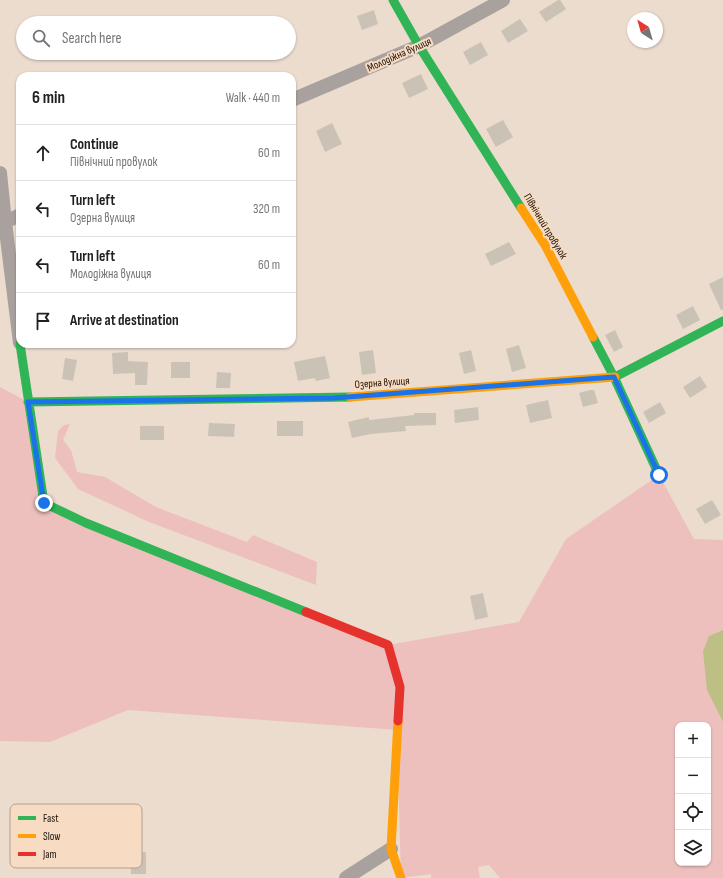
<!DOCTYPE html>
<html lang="en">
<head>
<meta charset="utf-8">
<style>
  :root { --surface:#fff; --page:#f6f6f6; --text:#202124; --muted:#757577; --line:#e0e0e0 }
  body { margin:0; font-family:"Sofia Sans Condensed",sans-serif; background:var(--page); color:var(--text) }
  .controls { position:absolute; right:12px; bottom:12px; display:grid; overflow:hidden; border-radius:8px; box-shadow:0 1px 3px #0004 }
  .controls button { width:36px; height:36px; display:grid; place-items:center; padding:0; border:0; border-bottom:1px solid var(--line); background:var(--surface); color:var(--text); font:20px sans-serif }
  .compass { position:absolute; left:627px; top:12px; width:36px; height:36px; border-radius:50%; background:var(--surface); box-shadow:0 1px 3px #0004; rotate:323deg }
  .stop { position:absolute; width:12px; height:12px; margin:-9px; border:3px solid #1a73e8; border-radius:50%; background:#fff }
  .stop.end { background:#1a73e8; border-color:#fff; box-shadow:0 1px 4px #0008 }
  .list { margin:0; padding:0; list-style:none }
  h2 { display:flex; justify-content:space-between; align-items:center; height:52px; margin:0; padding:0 16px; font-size:17px }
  h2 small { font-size:13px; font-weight:400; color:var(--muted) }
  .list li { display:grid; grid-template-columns:26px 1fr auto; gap:12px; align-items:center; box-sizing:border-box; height:56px; padding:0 16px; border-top:1px solid var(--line) }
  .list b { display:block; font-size:15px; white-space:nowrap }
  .list p { margin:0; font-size:13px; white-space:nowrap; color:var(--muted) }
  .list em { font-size:13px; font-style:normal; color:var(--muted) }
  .icon { flex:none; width:22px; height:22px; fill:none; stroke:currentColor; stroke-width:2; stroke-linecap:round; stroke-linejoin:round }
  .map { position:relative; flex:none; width:723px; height:878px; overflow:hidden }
  .search { position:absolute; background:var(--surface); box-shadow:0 1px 3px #0004; left:16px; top:16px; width:280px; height:44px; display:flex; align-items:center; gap:10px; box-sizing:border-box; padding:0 14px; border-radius:22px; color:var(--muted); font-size:15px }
  .panel { position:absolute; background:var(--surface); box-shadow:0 1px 3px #0004; left:16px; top:72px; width:280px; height:276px; border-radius:12px }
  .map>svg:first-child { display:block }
  .green { fill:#edc0be; fill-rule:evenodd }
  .water { fill:#bebf85 }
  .building { fill:#cbc2b6 }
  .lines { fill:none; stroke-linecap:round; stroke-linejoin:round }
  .street { stroke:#a8a19e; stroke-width:14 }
  .fast { stroke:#30b455; stroke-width:9 }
  .slow { stroke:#ff9f0a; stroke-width:9 }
  .jam { stroke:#e5322d; stroke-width:9 }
  .route { stroke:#1a73e8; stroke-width:5 }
  .labels { text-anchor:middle; stroke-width:4; stroke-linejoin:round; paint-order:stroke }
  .street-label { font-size:11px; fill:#1c130a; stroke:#f7dbc2 }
  .key { fill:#f7dbc2; stroke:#b59f8b; stroke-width:1 }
  .key-label { font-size:11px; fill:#1c130a }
</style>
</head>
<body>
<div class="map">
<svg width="723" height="878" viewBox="0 0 723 878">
  <rect width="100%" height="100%" fill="#ebdcce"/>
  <!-- green -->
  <path class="green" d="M 0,387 L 28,402 L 45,503 L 388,645 L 519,622 L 566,539 L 659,475 L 694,539 L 723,540 L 723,878 L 500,878 L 489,865 L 478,867 L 480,878 L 431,878 L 431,874 L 401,878 L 397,730 L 128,710 L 50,742 L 0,741 ZM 678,725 L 708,725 L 708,863 L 678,863 Z
    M 70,424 L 63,440 L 71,450 L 77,472 L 105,477 L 156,507 L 247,542 L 253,535 L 317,562 L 316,585 L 149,522 L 78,489 L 55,458 L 58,431 L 64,425 Z"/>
  <!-- water -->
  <path class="water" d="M 723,630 L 723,722 L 707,690 L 703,651 L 709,636 Z"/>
  <!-- building -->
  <path class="building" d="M 558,0 L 560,0 L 566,9 L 546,22 L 539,12 Z
    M 374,10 L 378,24 L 362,30 L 357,16 Z
    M 520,19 L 528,31 L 508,43 L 501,31 Z
    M 481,42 L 488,55 L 470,65 L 463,52 Z
    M 421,74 L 428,89 L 409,98 L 402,83 Z
    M 503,120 L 513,137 L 496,147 L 486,129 Z
    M 332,123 L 342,144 L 325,152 L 316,131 Z
    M 509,242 L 516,254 L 491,266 L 485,254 Z
    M 723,277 L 723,310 L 721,310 L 709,284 Z
    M 693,306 L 700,320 L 683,329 L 676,315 Z
    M 615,330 L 623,347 L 614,352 L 605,335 Z
    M 519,345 L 526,368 L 512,372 L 506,349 Z
    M 373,350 L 376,373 L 362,375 L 359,352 Z
    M 471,350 L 476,371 L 464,374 L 459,353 Z
    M 128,352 L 128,361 L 148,362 L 147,385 L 135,385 L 135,373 L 113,374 L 112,353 Z
    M 325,356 L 330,378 L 316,381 L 315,378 L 298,381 L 294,362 Z
    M 65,358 L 77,360 L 73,381 L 62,379 Z
    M 171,362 L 190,362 L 190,378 L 171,378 Z
    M 217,372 L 231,373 L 230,388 L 216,388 Z
    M 700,376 L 707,387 L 690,398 L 683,387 Z
    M 590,390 L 594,390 L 598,403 L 583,407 L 579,393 Z
    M 548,400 L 552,418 L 530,423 L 526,405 Z
    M 660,402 L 666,413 L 649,423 L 643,412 Z
    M 478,407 L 479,420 L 455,423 L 454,410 Z
    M 414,413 L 436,413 L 436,425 L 405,426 L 406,431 L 370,434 L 352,438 L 348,422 L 369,417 L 369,420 L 414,415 Z
    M 277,421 L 303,421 L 303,436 L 277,436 Z
    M 209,423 L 235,424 L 234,437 L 208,436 Z
    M 140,426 L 164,426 L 164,440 L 140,440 Z
    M 712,500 L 721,515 L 705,524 L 696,509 Z
    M 483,593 L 488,617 L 475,620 L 470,596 Z
    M 130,852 L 146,852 L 146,874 L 131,874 Z"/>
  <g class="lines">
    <!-- street -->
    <path class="street" d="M 292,100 L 419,46 L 503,0
      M 0,173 L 5,222 L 20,343
      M 5,222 L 20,215
      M 346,878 L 391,849"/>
    <!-- fast -->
    <path class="fast" d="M 393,0 L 419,46 L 521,208
      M 593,337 L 614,377 L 659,475
      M 20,344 L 44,503 L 86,523 L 306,612
      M 615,377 L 723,321
      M 28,402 L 350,397"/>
    <!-- slow -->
    <path class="slow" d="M 521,208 L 545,245 L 593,337
      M 350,397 L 615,377
      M 398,721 L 391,849 L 401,878"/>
    <!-- jam -->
    <path class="jam" d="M 306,612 L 388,645 L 400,687 L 398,721"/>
  </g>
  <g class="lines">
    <!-- route -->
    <path class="route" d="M 44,503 L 28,402 L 334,398 L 614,377 L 659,475"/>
  </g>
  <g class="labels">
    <!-- street labels -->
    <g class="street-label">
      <text transform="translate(399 54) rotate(-24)" y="4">Молодіжна вулиця</text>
      <text transform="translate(546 226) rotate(59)" y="4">Північний провулок</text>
      <text transform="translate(382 382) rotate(-4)" y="4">Озерна вулиця</text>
    </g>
  </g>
  <!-- legend -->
  <rect x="10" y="804" width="132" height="64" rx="6" class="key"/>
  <rect x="18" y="816" width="18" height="4" fill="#30b455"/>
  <rect x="18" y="834" width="18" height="4" fill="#ff9f0a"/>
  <rect x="18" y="852" width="18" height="4" fill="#e5322d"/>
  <g class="key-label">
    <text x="43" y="822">Fast</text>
    <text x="43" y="840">Slow</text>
    <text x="43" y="858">Jam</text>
  </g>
</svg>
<div class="controls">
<button>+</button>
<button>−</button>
<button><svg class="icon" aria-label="locate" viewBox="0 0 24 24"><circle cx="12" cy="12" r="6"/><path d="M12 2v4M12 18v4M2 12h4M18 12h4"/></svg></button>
<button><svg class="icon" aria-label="layers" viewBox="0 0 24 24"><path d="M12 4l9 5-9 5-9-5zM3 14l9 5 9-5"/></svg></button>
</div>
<svg class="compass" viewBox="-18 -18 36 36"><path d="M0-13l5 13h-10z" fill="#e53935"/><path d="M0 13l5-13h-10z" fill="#757577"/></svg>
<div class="stop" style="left:659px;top:475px"></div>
<div class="stop end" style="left:44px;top:503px"></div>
<div class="search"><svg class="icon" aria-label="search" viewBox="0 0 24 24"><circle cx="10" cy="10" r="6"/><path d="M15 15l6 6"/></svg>Search here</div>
<section class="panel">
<h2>6 min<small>Walk · 440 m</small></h2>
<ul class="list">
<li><svg class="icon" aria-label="ahead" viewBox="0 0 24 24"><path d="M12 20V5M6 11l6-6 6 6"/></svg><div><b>Continue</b><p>Північний провулок</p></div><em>60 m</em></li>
<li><svg class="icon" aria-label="left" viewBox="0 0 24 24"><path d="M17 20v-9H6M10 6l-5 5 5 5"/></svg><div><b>Turn left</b><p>Озерна вулиця</p></div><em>320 m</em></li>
<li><svg class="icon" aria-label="left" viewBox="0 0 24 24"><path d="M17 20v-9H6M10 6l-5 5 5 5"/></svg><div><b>Turn left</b><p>Молодіжна вулиця</p></div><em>60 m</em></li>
<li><svg class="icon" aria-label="arrive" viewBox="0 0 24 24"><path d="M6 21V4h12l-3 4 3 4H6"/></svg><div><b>Arrive at destination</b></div></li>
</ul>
</section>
</div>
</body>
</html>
